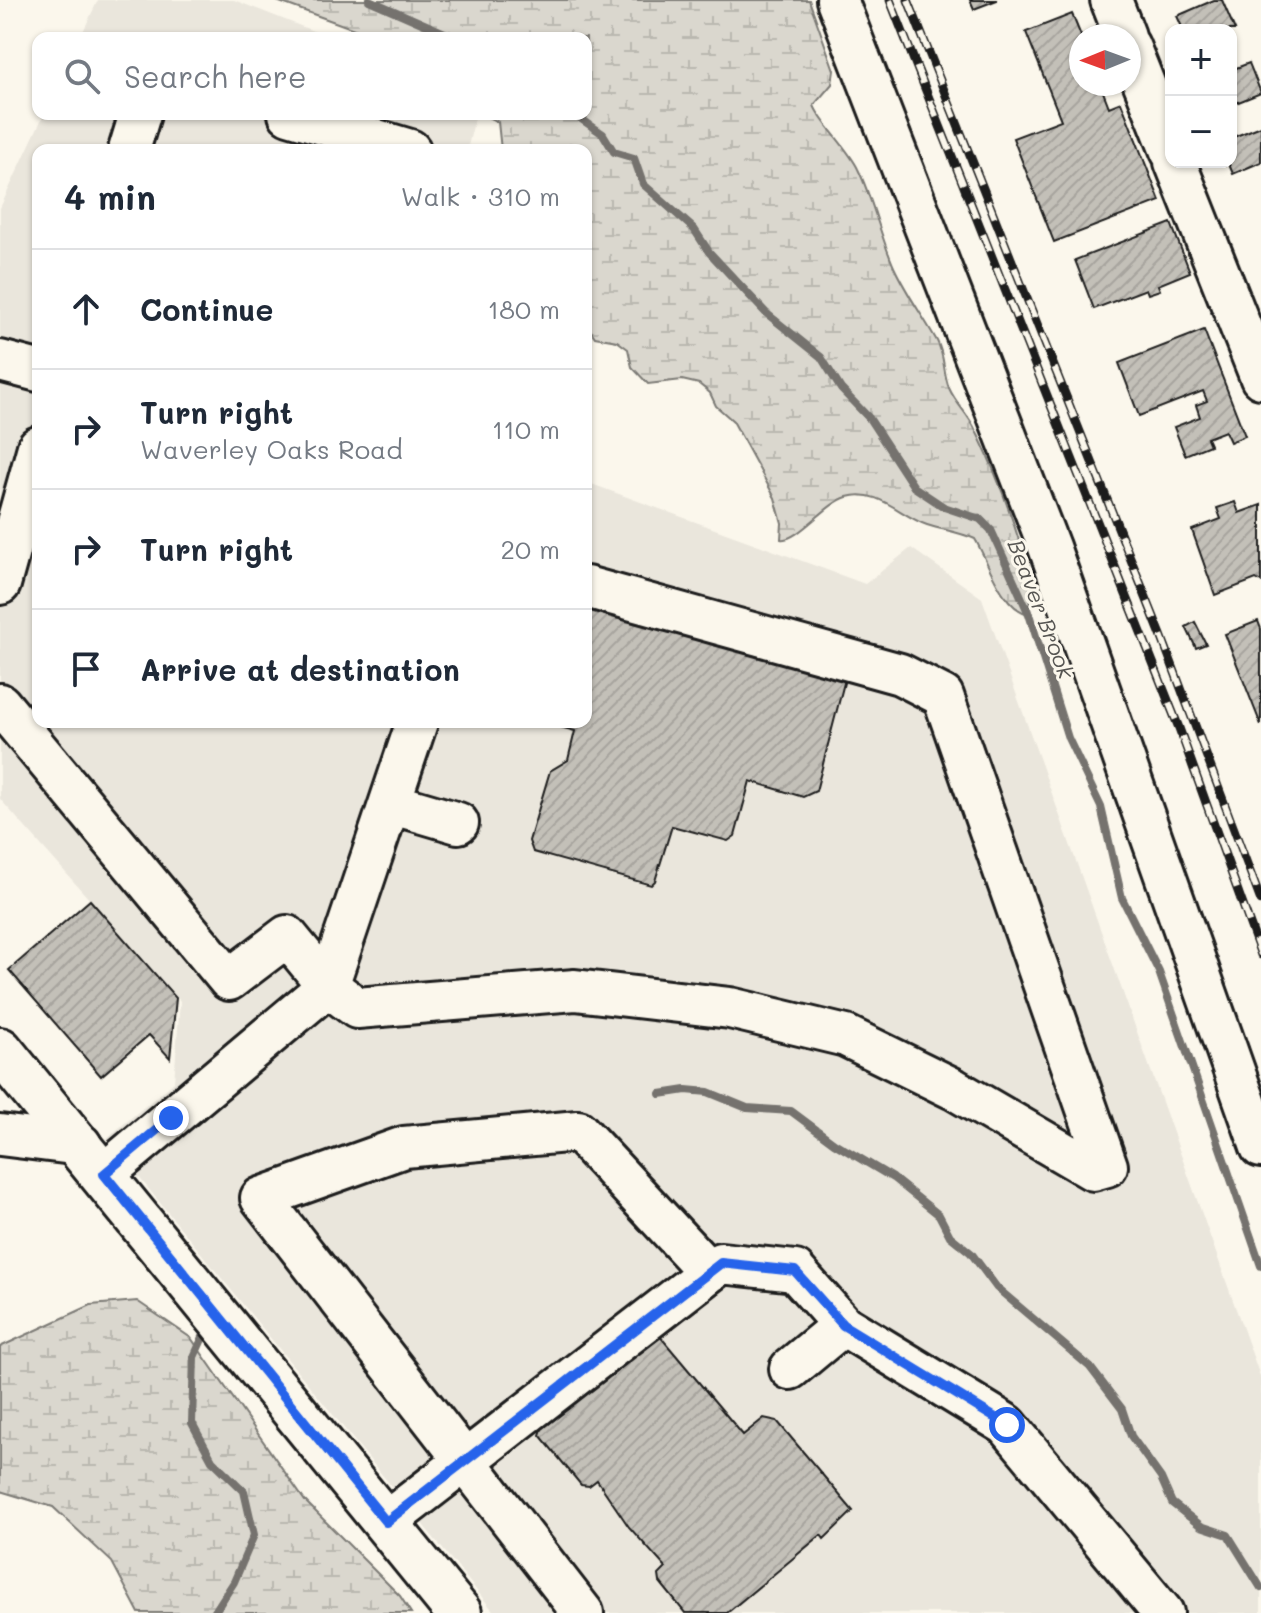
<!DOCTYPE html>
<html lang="en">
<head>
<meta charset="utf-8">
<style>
  :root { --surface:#fff; --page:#f6f6f7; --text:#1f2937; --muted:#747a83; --line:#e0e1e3 }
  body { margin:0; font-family:Mali,sans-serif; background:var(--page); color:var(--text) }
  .controls { position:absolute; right:24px; top:24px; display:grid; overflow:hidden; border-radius:16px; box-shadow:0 2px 6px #0004 }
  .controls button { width:72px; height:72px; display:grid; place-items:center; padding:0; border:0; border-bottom:2px solid var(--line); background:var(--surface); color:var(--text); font:40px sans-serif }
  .compass { position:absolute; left:1069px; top:24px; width:72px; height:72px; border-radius:50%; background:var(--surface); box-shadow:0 2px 6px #0004; rotate:269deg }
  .stop { position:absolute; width:24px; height:24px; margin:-18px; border:6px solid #2563eb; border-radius:50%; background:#fff }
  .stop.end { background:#2563eb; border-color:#fff; box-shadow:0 2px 8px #0008 }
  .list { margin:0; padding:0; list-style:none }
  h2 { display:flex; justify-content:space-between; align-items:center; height:104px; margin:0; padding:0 32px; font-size:34px }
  h2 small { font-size:26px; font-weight:400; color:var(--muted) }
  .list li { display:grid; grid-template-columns:52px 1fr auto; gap:24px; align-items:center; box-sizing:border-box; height:120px; padding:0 32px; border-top:2px solid var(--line) }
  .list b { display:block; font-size:30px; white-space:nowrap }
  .list p { margin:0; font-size:26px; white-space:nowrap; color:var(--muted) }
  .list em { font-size:26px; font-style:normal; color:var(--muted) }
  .icon { flex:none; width:44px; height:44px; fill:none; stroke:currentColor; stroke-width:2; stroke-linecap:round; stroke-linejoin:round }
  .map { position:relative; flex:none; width:1261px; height:1613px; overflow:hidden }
  .search { position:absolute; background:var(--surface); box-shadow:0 2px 6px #0004; left:32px; top:32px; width:560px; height:88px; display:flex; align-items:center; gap:20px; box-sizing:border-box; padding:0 28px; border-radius:16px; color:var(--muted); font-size:30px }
  .panel { position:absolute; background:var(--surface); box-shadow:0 2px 6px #0004; left:32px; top:144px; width:560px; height:584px; border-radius:16px }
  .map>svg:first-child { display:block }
  .built { fill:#eae6dc }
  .wetland { fill:url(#wetland-marsh); stroke:#7b7a75; stroke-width:2 }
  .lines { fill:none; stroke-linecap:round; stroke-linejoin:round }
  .stream { stroke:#74726e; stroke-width:8 }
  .building { fill:url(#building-hatch); stroke:#1c1c1c; stroke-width:2 }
  .minor-casing { stroke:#1c1c1c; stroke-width:46 }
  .major-casing { stroke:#1c1c1c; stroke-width:50 }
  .minor { stroke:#fbf7ec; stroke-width:40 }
  .major { stroke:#fbf7ec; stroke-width:44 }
  .rail-casing { stroke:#1c1c1c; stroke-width:9 }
  .rail { stroke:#fbf7ec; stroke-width:6; stroke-dasharray:18; stroke-linecap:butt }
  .route { stroke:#2563eb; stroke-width:10 }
  .labels { text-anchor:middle; stroke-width:6; stroke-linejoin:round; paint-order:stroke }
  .water-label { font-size:22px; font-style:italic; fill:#575653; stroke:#fbf7ec }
</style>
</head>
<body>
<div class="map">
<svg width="1261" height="1613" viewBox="0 0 1261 1613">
  <defs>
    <pattern id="wetland-marsh" width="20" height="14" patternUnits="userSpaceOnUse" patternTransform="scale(2)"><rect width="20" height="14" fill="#dad7ce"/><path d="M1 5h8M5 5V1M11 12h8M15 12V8" fill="none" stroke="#bab8b0"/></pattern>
    <pattern id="building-hatch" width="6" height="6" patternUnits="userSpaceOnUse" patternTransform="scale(2)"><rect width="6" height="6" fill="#c3c0b8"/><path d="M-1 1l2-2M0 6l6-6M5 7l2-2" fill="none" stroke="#a7a49e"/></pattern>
  </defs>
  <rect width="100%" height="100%" fill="#fbf7ec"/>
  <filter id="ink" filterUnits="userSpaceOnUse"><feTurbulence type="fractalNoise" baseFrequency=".0125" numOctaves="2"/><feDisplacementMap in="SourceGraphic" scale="16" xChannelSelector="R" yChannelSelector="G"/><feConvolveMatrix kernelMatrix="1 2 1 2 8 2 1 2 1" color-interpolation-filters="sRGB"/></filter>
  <g filter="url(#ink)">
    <!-- built -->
    <path class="built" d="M 98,0 L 234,0 L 331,38 L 80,38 Z
      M 44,114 L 476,114 L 467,150 L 38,150 L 38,722 L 586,722 L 586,482 L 865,584 L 911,548 L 982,598 L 1261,1379 L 1261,1613 L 495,1613 L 107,1138 L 174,1082 L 180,1001 L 0,799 L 0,208 Z"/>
    <!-- wetland -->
    <path class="wetland" d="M 274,0 L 809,0 L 834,70 L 832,84 L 814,105 C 817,118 849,149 858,169 C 873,200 880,235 894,267 C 906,293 923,316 937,341 C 945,356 943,373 949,388 C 956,404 968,414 975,429 C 993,463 1040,580 1029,614 C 1002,609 988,561 975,539 C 959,532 943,530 927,525 C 900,516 879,488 847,497 C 826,503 797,542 781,539 L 782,523 L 775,498 L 733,421 L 716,406 L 710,393 L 699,384 L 682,380 L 648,384 L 632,367 L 628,349 L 617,341 L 595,337 L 586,324 L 586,150 L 501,150 L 498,122 L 482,114 L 586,114 L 586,38 L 379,38 Z
      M 137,1301 L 191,1338 L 305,1501 L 400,1596 L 411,1613 L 139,1613 L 112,1562 L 53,1507 L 0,1491 L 0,1347 L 91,1305 Z"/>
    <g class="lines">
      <!-- stream -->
      <path class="stream" d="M 369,0 L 456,38
        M 574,114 L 603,134 L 614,152 L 634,158 L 643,184 L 694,229 L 709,252 L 766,313 L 821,357 L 841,389 L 869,418 L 914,487 L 944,507 L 980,519 L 991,530 L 1029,614 L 1068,738 L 1101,807 L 1122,898 L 1159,972 L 1261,1266
        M 660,1094 L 686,1090 L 708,1092 L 747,1108 L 791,1111 L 834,1143 L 893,1178 L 939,1215 L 950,1236 L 971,1253 L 997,1288 L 1090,1367 L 1122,1409 L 1131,1436 L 1161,1478 L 1172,1503 L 1201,1526 L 1228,1535 L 1261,1588
        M 203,1337 L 194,1357 L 192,1423 L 212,1460 L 244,1491 L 254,1535 L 234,1582 L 214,1613"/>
    </g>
    <!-- building -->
    <path class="building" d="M 970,0 L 997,0 L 974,9 Z
      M 1214,0 L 1222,0 L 1235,30 L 1177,30 L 1182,27 L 1177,16 Z
      M 1072,14 L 1081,36 L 1081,84 L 1100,84 L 1109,107 L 1121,102 L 1160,201 L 1054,242 L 1013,138 L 1061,120 L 1026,32 Z
      M 1249,63 L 1261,93 L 1231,105 L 1231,70 Z
      M 1261,126 L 1261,162 L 1233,174 L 1228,162 L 1231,138 Z
      M 1171,223 L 1190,272 L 1158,285 L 1160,290 L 1148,294 L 1146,289 L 1094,309 L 1075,260 Z
      M 1204,330 L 1245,436 L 1230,442 L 1225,431 L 1207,438 L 1210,445 L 1185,455 L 1174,427 L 1200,417 L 1196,405 L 1207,401 L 1203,391 L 1139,416 L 1119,363 Z
      M 1235,502 L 1239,513 L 1261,505 L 1261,582 L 1256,579 L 1215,595 L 1192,530 L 1221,519 L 1217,508 Z
      M 586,595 L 846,675 L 816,791 L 803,797 L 750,781 L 735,836 L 728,841 L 672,826 L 655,881 L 651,885 L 533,852 L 529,841 L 550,771 L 568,760 L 575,731 L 542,722 L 586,722 Z
      M 1258,621 L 1261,629 L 1261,725 L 1225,634 Z
      M 1195,622 L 1206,644 L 1196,648 L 1186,627 Z
      M 90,900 L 176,998 L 170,1058 L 149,1035 L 101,1076 L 9,970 Z
      M 659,1335 L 743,1435 L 764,1418 L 777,1421 L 853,1511 L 824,1539 L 821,1535 L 727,1613 L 685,1613 L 660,1582 L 659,1575 L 666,1568 L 629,1527 L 597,1480 L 589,1486 L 581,1485 L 540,1435 L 542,1429 Z"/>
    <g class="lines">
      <defs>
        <path id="minor" d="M 837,0 L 1049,547 L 1261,1147
          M 1111,0 L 1125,36
          M 1129,46 L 1171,151
          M 289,114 L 410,150
          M 129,150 L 140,114
          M 1175,162 L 1261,378
          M 0,361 L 38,371
          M 0,584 L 38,447
          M 0,704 L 229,980 L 287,936 L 328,986 L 357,1008 L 575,990 L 730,1008 L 846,1036 L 954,1089 L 1093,1170 L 1107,1166 L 943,696 L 900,674 L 586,587
          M 390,803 L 458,823
          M 0,1135 L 81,1145
          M 104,1174 L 328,986 L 417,722
          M 790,1369 L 843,1325
          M 386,1522 L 721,1263 L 795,1271 L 843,1325 L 1007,1425 L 1163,1613
          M 583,1613 L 261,1198 L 404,1147 L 578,1131 L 709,1272"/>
        <path id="major" d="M 0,1050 L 459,1613"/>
      </defs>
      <!-- minor casing -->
      <use href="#minor" class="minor-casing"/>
      <!-- major casing -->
      <use href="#major" class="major-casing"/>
      <!-- minor -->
      <use href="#minor" class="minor"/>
      <!-- major -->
      <use href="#major" class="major"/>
      <defs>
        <path id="rail" d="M 890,0 L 1179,728 L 1261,955
          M 908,0 L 1161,635 L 1261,901"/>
      </defs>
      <!-- rail casing -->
      <use href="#rail" class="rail-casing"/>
      <!-- rail -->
      <use href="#rail" class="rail"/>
    </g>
  </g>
  <g class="lines" filter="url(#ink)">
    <!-- route -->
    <path class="route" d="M 171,1118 L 104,1174 L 386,1522 L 721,1263 L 795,1271 L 843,1325 L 1007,1425"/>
  </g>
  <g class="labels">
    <!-- water labels -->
    <g class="water-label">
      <text transform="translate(1041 609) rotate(69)" y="8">Beaver Brook</text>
    </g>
  </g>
</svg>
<div class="controls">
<button>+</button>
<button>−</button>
</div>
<svg class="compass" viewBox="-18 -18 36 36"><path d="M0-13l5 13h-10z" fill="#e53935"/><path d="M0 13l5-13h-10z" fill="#747a83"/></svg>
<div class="stop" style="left:1007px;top:1425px"></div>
<div class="stop end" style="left:171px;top:1118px"></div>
<div class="search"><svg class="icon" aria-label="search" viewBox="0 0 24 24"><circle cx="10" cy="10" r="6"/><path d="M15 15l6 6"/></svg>Search here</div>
<section class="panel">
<h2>4 min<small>Walk · 310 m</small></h2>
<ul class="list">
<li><svg class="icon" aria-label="ahead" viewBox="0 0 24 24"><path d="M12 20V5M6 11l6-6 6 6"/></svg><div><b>Continue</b></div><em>180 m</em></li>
<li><svg class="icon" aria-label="right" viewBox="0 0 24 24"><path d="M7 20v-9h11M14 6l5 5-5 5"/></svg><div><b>Turn right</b><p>Waverley Oaks Road</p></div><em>110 m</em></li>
<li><svg class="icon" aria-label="right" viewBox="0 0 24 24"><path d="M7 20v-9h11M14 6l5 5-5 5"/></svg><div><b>Turn right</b></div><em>20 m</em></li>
<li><svg class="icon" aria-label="arrive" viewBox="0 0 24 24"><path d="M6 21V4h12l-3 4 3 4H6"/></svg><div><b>Arrive at destination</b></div></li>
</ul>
</section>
</div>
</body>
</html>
